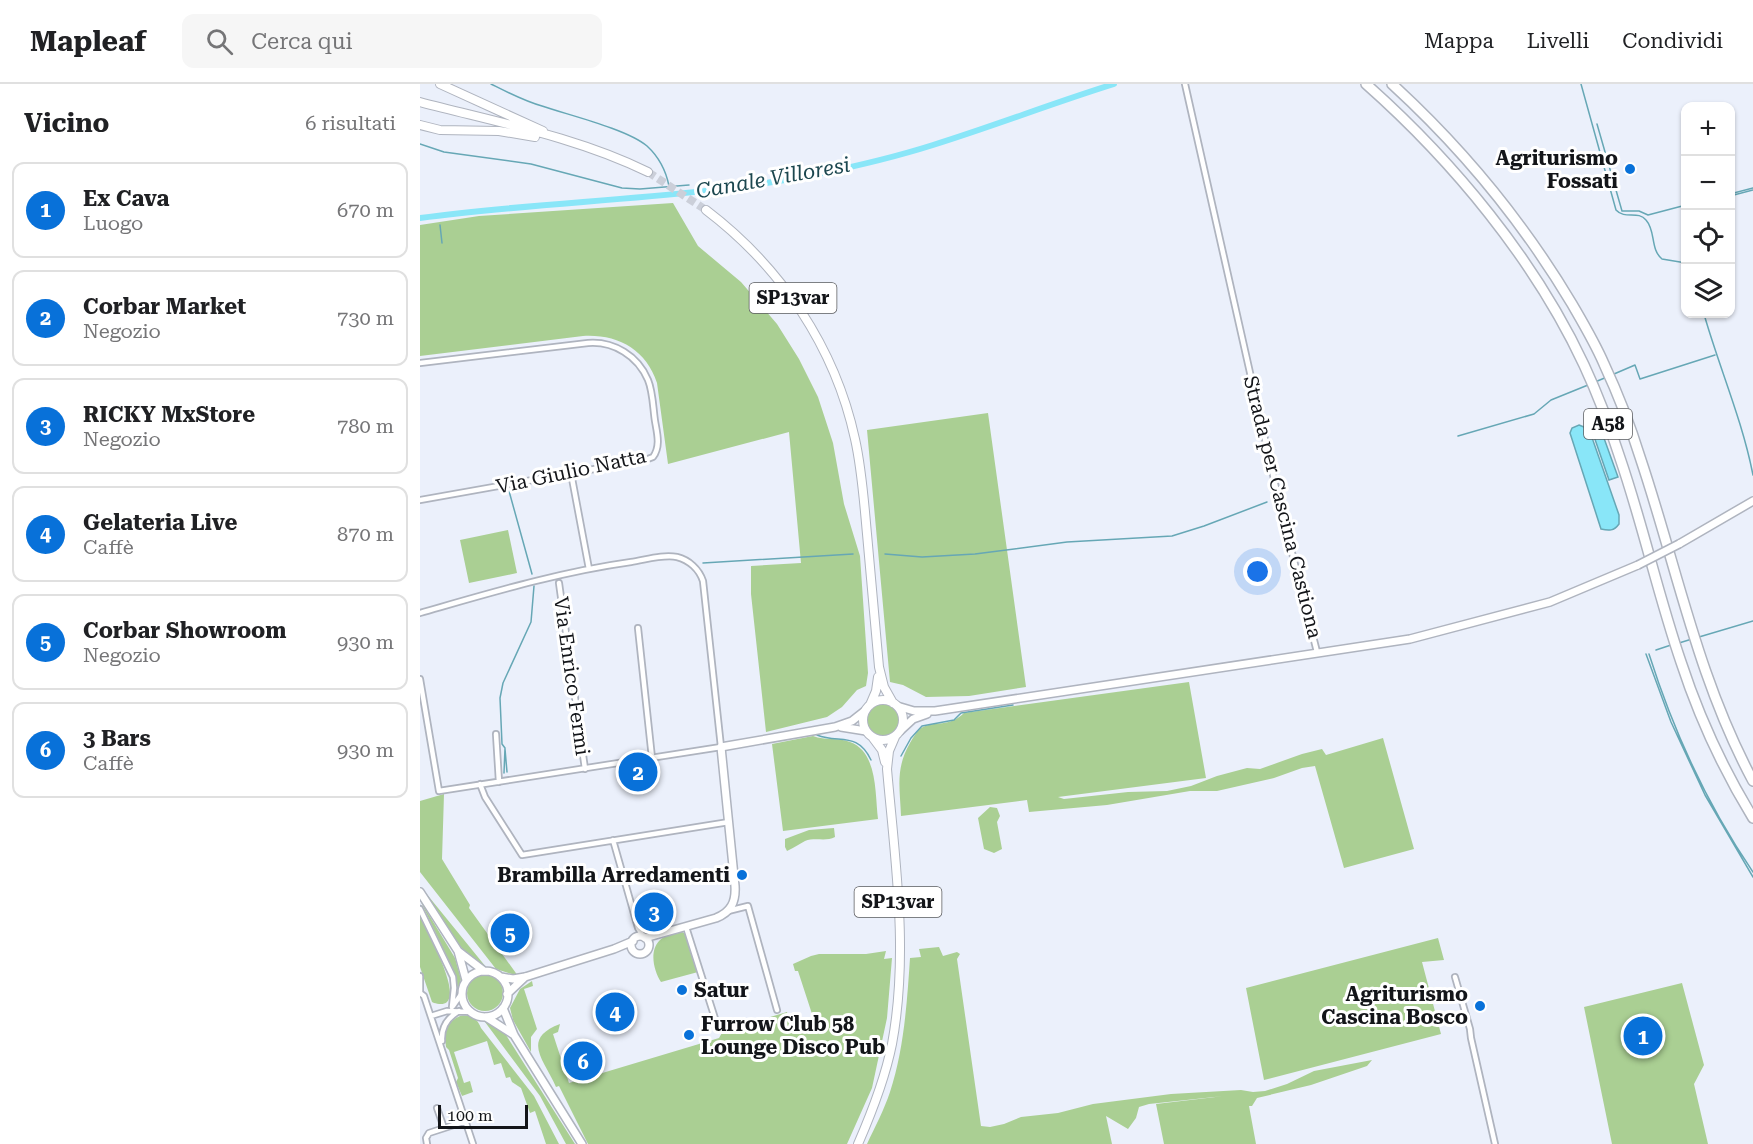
<!DOCTYPE html>
<html lang="it">
<head>
<meta charset="utf-8">
<style>
  :root { --surface:#fff; --page:#f6f6f6; --text:#202124; --muted:#757577; --line:#e0e0e0; --accent:#0871d9 }
  body { margin:0; font-family:"Roboto Serif",serif; background:var(--page); color:var(--text) }
  .controls { position:absolute; right:18px; top:18px; display:grid; overflow:hidden; border-radius:12px; box-shadow:0 2px 4px #0004 }
  .controls button { width:54px; height:54px; display:grid; place-items:center; padding:0; border:0; border-bottom:2px solid var(--line); background:var(--surface); color:var(--text); font:30px sans-serif }
  .scale { position:absolute; left:18px; bottom:15px; width:90px; box-sizing:border-box; padding-left:6px; border:3px solid #131519; border-top:0; font-size:16px; line-height:21px; white-space:nowrap; color:#131519; -webkit-text-stroke:4px #fff; paint-order:stroke }
  .you { position:absolute; left:838px; top:488px; width:21px; height:21px; margin:-15px; border:4px solid #fff; border-radius:50%; background:#1a73e8; box-shadow:0 0 0 9px #1a73e833 }
  .badge { display:grid; place-items:center; width:39px; height:39px; border-radius:50%; background:var(--accent); color:#fff; font-size:20px; font-weight:700 }
  .pin { position:absolute; translate:-50% -50%; border:3px solid #fff; box-shadow:0 2px 6px #0006 }
  .list { margin:0; padding:0; list-style:none }
  h2 { display:flex; justify-content:space-between; align-items:center; height:78px; margin:0; padding:0 24px; font-size:26px }
  h2 small { font-size:20px; font-weight:400; color:var(--muted) }
  .list li { display:grid; grid-template-columns:39px 1fr auto; gap:18px; align-items:center; box-sizing:border-box; height:96px; margin:0 12px 12px; padding:0 12px; border:2px solid var(--line); border-radius:12px }
  .list b { display:block; font-size:22px; white-space:nowrap }
  .list p { margin:0; font-size:20px; white-space:nowrap; color:var(--muted) }
  .list em { font-size:20px; font-style:normal; color:var(--muted) }
  .icon { flex:none; width:33px; height:33px; fill:none; stroke:currentColor; stroke-width:2; stroke-linecap:round; stroke-linejoin:round }
  .map { position:relative; flex:none; width:1333px; height:1060px; overflow:hidden }
  header { display:flex; align-items:center; gap:36px; box-sizing:border-box; height:84px; padding:0 30px; background:var(--surface); border-bottom:2px solid var(--line) }
  header strong { font-size:28px }
  nav { display:flex; gap:33px; margin-inline-start:auto; font-size:21px }
  .search { width:420px; height:54px; background:var(--page); display:flex; align-items:center; gap:15px; box-sizing:border-box; padding:0 21px; border-radius:12px; color:var(--muted); font-size:22px }
  main { display:flex }
  aside { flex:1; background:var(--surface) }
  .map>svg:first-child { display:block }
  .green { fill:#aacf93 }
  .water { fill:#89e6f8; stroke:#66a7b5; stroke-width:1.5 }
  .lines { fill:none; stroke-linecap:round; stroke-linejoin:round }
  .stream { stroke:#66a7b5; stroke-width:1.5 }
  .canal { stroke:#89e6f8; stroke-width:6 }
  .primary-tunnel { stroke:#cbcfd9; stroke-width:8; stroke-dasharray:8 4; stroke-linecap:butt }
  .street-casing { stroke:#afb4bf; stroke-width:8 }
  .secondary-casing { stroke:#afb4bf; stroke-width:10 }
  .primary-casing { stroke:#afb4bf; stroke-width:10 }
  .highway-casing { stroke:#afb4bf; stroke-width:12 }
  .street { stroke:#fff; stroke-width:4.5 }
  .secondary { stroke:#fff; stroke-width:7 }
  .primary { stroke:#fff; stroke-width:8 }
  .highway { stroke:#fff; stroke-width:9 }
  .secondary-bridge-casing { stroke:#afb4bf; stroke-width:10; stroke-linecap:butt }
  .secondary-bridge { stroke:#fff; stroke-width:7 }
  .poi-dot { fill:#0871d9; stroke:#fff; stroke-width:2 }
  .labels { text-anchor:middle; stroke-width:6; stroke-linejoin:round; paint-order:stroke }
  .shield { fill:#fff; stroke:#5a5b5e; stroke-width:1.5 }
  .shield-label { font-size:18px; font-weight:bold; fill:#131519 }
  .poi-label { font-size:20px; font-weight:bold; fill:#131519; stroke:#fff; text-anchor:end }
  .street-label { font-size:20px; fill:#131519; stroke:#fff }
  .water-label { font-size:21px; font-style:italic; fill:#1c474f; stroke:#fff }
</style>
</head>
<body>
<header>
<strong>Mapleaf</strong>
<div class="search"><svg class="icon" aria-label="search" viewBox="0 0 24 24"><circle cx="10" cy="10" r="6"/><path d="M15 15l6 6"/></svg>Cerca qui</div>
<nav><a>Mappa</a><a>Livelli</a><a>Condividi</a></nav>
</header>
<main>
<aside>
<h2>Vicino<small>6 risultati</small></h2>
<ul class="list">
<li><span class="badge">1</span><div><b>Ex Cava</b><p>Luogo</p></div><em>670 m</em></li>
<li><span class="badge">2</span><div><b>Corbar Market</b><p>Negozio</p></div><em>730 m</em></li>
<li><span class="badge">3</span><div><b>RICKY MxStore</b><p>Negozio</p></div><em>780 m</em></li>
<li><span class="badge">4</span><div><b>Gelateria Live</b><p>Caffè</p></div><em>870 m</em></li>
<li><span class="badge">5</span><div><b>Corbar Showroom</b><p>Negozio</p></div><em>930 m</em></li>
<li><span class="badge">6</span><div><b>3 Bars</b><p>Caffè</p></div><em>930 m</em></li>
</ul>
</aside>
<div class="map">
<svg width="1333" height="1060" viewBox="0 0 1333 1060">
  <rect width="100%" height="100%" fill="#ebf0fb"/>
  <!-- green -->
  <path class="green" d="M 253,119 L 278,162 L 321,198 L 357,240 L 379,275 L 398,313 L 413,359 L 424,420 L 440,472 L 448,589 L 446,602 L 437,606 L 422,623 L 407,633 L 346,648 L 331,510 L 331,482 L 381,479 L 369,348 L 248,380 L 237,299 C 226,265 197,250 163,252 L 0,272 L 0,141 L 59,132 Z
    M 568,329 L 606,603 L 549,612 L 506,613 L 483,601 L 470,598 L 447,346 Z
    M 88,446 L 97,489 L 49,499 L 40,456 Z
    M 769,598 L 786,694 L 638,713 L 644,715 L 708,708 L 747,707 L 771,702 L 797,692 L 827,684 L 840,685 L 882,670 L 902,665 L 906,671 L 963,654 L 994,765 L 924,784 L 895,682 L 882,684 L 854,694 L 797,707 L 770,707 L 687,721 L 609,728 L 607,716 L 481,732 C 480,704 475,685 490,659 C 493,654 496,648 501,644 C 515,636 529,644 544,629 Z
    M446 636a17 17 0 1 1 34 0a17 17 0 1 1-34 0Z
    M 393,652 C 405,657 418,653 430,658 C 458,668 455,711 458,735 L 363,747 L 352,660 Z
    M 24,710 L 22,775 L 50,821 L 49,824 L 98,892 L 76,885 L 0,788 L 0,717 Z
    M 570,723 L 577,724 L 580,732 L 577,738 L 582,765 L 574,769 L 564,765 L 558,734 Z
    M 414,744 L 415,753 C 406,758 395,753 385,757 C 379,760 374,764 367,767 L 365,763 L 365,755 L 389,746 Z
    M 5,808 L 66,883 C 39,872 21,833 5,808 Z
    M 0,816 L 35,874 L 41,895 L 38,908 L 36,892 Z
    M 0,833 C 7,847 40,906 27,918 C 24,921 18,920 14,919 L 12,918 L 0,883 Z
    M 262,848 L 266,850 L 278,888 L 241,898 C 234,887 229,868 239,857 C 244,851 256,850 262,848 Z
    M 1018,854 L 1024,876 L 1002,878 L 1021,950 L 844,996 L 826,904 Z
    M 519,863 L 523,872 L 537,868 L 540,870 L 537,875 L 561,1042 L 570,1043 L 584,1040 L 601,1033 L 638,1029 L 673,1020 L 751,1010 L 821,1006 L 833,1008 L 845,1007 L 867,1000 L 894,987 L 952,976 L 947,982 L 891,1001 L 837,1014 L 832,1022 L 829,1022 L 836,1060 L 744,1060 L 736,1020 L 804,1012 L 729,1020 L 719,1023 L 716,1034 L 708,1045 L 686,1032 L 692,1060 L 447,1060 C 455,1043 464,1026 470,1008 C 484,965 487,919 490,874 L 501,873 L 499,865 Z
    M 466,867 L 464,875 L 472,874 L 467,934 L 452,1004 L 427,1060 L 168,1060 L 139,1002 L 136,1003 C 125,977 100,955 140,940 L 138,948 L 133,950 L 149,999 L 299,954 L 303,947 L 367,928 L 370,939 L 393,933 L 378,887 L 375,887 L 373,880 L 391,872 L 399,870 L 446,870 Z
    M47 909a18 18 0 1 1 36 0a18 18 0 1 1-36 0Z
    M 112,897 L 113,902 L 104,905 L 117,945 L 111,953 L 111,968 L 93,936 L 90,924 L 100,905 Z
    M 1262,899 L 1284,981 L 1274,1000 L 1288,1060 L 1192,1060 L 1164,923 Z
    M 40,932 C 51,930 57,934 61,944 L 114,1012 L 139,1060 L 126,1060 L 115,1027 L 110,1029 L 101,1004 L 92,998 L 90,993 L 86,994 L 81,979 L 74,981 L 67,957 L 34,968 L 44,999 L 50,997 L 53,1008 L 42,1012 L 36,998 L 38,994 L 29,966 L 26,963 C 24,949 25,939 40,932 Z
    M 69,937 L 86,951 L 155,1060 L 146,1060 L 120,1012 L 65,938 Z"/>
  <!-- water -->
  <path class="water" d="M 1176,332 L 1198,393 L 1189,396 L 1168,335 Z
    M 1159,341 L 1169,345 L 1199,431 L 1199,440 C 1194,447 1189,447 1181,445 L 1150,349 L 1152,344 Z"/>
  <g class="lines">
    <!-- stream -->
    <path class="stream" d="M 71,0 C 87,8 104,17 122,22 C 148,31 207,45 227,62 C 239,73 246,87 249,102
      M 1161,0 L 1196,126 C 1205,136 1218,126 1226,136 C 1236,147 1230,165 1242,175 L 1266,179
      M 1177,40 L 1202,127 L 1219,127 L 1228,131 L 1266,121
      M 0,60 L 24,68 L 111,80 L 202,104 L 220,105 L 269,101
      M 1310,110 L 1333,104
      M 1310,112 L 1333,106
      M 20,141 L 22,159
      M 1284,230 C 1299,283 1322,335 1333,391
      M 1194,290 L 1215,281 L 1220,295 L 1295,271
      M 1175,298 L 1187,293
      M 1038,352 L 1114,330 L 1131,316 L 1168,301
      M 89,407 L 112,490
      M 465,470 L 502,473 L 555,470 L 647,458 L 752,452 L 784,442 L 847,418
      M 283,479 L 433,470
      M 1279,553 L 1333,537
      M 1259,559 L 1272,555
      M 1236,566 L 1251,561
      M 1226,570 L 1251,638 L 1285,711 L 1333,793
      M 1229,570 C 1253,646 1288,722 1333,788
      M 397,651 C 419,660 437,647 451,676
      M 85,665 L 87,688
      M 481,672 L 491,654 L 502,642 L 534,636 L 541,629 L 593,621
      M 84,689 L 85,664 L 82,660 L 80,614 L 83,599 L 111,538 L 114,502"/>
    <!-- canal -->
    <path class="canal" d="M 0,134 C 132,116 267,116 398,90 C 437,82 475,73 513,61 C 574,42 633,19 694,0"/>
    <!-- primary-tunnel -->
    <path class="primary-tunnel" d="M 228,88 L 286,126"/>
    <defs>
      <path id="street" d="M 765,0 L 858,413 L 897,568
        M 0,279 L 168,259 C 194,257 218,272 228,296 C 233,308 233,324 235,337 C 237,349 241,362 233,373 L 225,376 L 0,416
        M 151,389 L 169,485
        M 139,499 L 165,685
        M 0,529 C 70,509 139,488 211,478 C 225,476 243,470 257,473 C 269,476 279,485 283,497 L 301,663 L 19,707 L 0,595
        M 218,544 L 232,674
        M 76,650 L 79,698
        M 60,700 L 65,713 L 102,771 L 309,738
        M 193,756 L 218,844 L 223,852
        M 0,825 L 33,893 L 34,904 L 32,923
        M 308,827 L 328,822 L 357,926
        M 266,843 L 298,944
        M 0,892 L 0,909 L 4,912 L 53,1060
        M 1035,893 L 1050,945 L 1051,954 L 1075,1060
        M 33,922 L 42,909
        M 11,932 L 27,927 L 51,928
        M 22,957 C 21,943 27,934 39,927
        M 17,1024 L 24,1044
        M 7,1060 L 6,1054 L 9,1049 L 46,1037"/>
      <path id="secondary" d="M 1259,460 L 1333,417
        M 477,622 L 494,627 L 515,627 L 990,555 L 1130,518 L 1218,481
        M 421,643 L 446,647
        M 480,647 L 493,635 L 507,630
        M 0,808 L 38,867 L 46,896
        M211 861a9 9 0 1 1 18 0a9 9 0 1 1-18 0Z
        M 225,854 L 296,834 C 311,828 316,818 315,802 L 301,663 L 415,643 L 432,637 L 446,626
        M 38,867 L 64,887
        M42 910a23 23 0 1 1 46 0a23 23 0 1 1-46 0Z
        M 81,893 L 93,895 L 105,893 L 194,865 L 213,857
        M 87,910 L 105,893
        M 83,924 L 94,951 L 162,1060
        M 66,933 L 94,951"/>
      <path id="primary" d="M 20,0 L 123,47
        M 0,18 C 76,38 157,53 228,88
        M 0,41 L 20,46 L 79,47 L 115,53
        M 286,126 C 361,183 415,263 435,355 C 442,386 444,418 447,450 C 451,494 455,538 459,583 L 464,603 L 473,619
        M443 636a20 20 0 1 1 40 0a20 20 0 1 1-40 0Z
        M 450,621 L 456,607 L 458,593
        M 453,654 L 462,666 L 465,678
        M 438,1060 C 452,1028 465,995 472,960 C 489,869 475,776 467,685 L 469,667 L 475,653"/>
      <path id="highway" d="M 946,0 C 1033,77 1115,176 1164,281 C 1178,311 1190,343 1200,374 C 1223,441 1238,511 1261,578 C 1279,633 1303,685 1333,734
        M 972,0 C 1042,64 1103,138 1152,220 C 1163,239 1175,259 1184,280 C 1198,310 1210,341 1220,373 C 1257,483 1277,593 1333,697"/>
    </defs>
    <!-- street casing -->
    <use href="#street" class="street-casing"/>
    <!-- secondary casing -->
    <use href="#secondary" class="secondary-casing"/>
    <!-- primary casing -->
    <use href="#primary" class="primary-casing"/>
    <!-- highway casing -->
    <use href="#highway" class="highway-casing"/>
    <!-- street -->
    <use href="#street" class="street"/>
    <!-- secondary -->
    <use href="#secondary" class="secondary"/>
    <!-- primary -->
    <use href="#primary" class="primary"/>
    <!-- highway -->
    <use href="#highway" class="highway"/>
    <defs>
      <path id="secondary-bridge" d="M 1218,481 L 1259,460"/>
    </defs>
    <!-- secondary-bridge casing -->
    <use href="#secondary-bridge" class="secondary-bridge-casing"/>
    <!-- secondary-bridge -->
    <use href="#secondary-bridge" class="secondary-bridge"/>
  </g>
  <!-- markers -->
  <g class="poi-dot">
    <circle cx="1210" cy="85" r="6"/>
    <circle cx="322" cy="791" r="6"/>
    <circle cx="262" cy="906" r="6"/>
    <circle cx="1060" cy="922" r="6"/>
    <circle cx="269" cy="951" r="6"/>
  </g>
  <g class="labels">
    <!-- shield labels -->
    <g class="shield">
      <rect x="329.5" y="199" width="87" height="30" rx="4.5"/>
      <rect x="1164" y="325" width="48" height="30" rx="4.5"/>
      <rect x="434.5" y="803" width="87" height="30" rx="4.5"/>
    </g>
    <g class="shield-label">
      <text x="373" y="220">SP13var</text>
      <text x="1188" y="346">A58</text>
      <text x="478" y="824">SP13var</text>
    </g>
    <!-- poi labels -->
    <g class="poi-label">
      <text x="1198" y="81">Agriturismo<tspan x="1198" dy="23">Fossati</tspan></text>
      <text x="310" y="798">Brambilla Arredamenti</text>
      <text x="274" y="913" text-anchor="start">Satur</text>
      <text x="1048" y="917">Agriturismo<tspan x="1048" dy="23">Cascina Bosco</tspan></text>
      <text x="281" y="947" text-anchor="start">Furrow Club 58<tspan x="281" dy="23">Lounge Disco Pub</tspan></text>
    </g>
    <!-- street labels -->
    <g class="street-label">
      <text transform="translate(151 387) rotate(-12)" y="7">Via Giulio Natta</text>
      <text transform="translate(863 423) rotate(76)" y="7">Strada per Cascina Castiona</text>
      <text transform="translate(152 592) rotate(82)" y="7">Via Enrico Fermi</text>
    </g>
    <!-- water labels -->
    <g class="water-label">
      <text transform="translate(353 94) rotate(-10)" y="7">Canale Villoresi</text>
    </g>
  </g>
</svg>
<div class="controls">
<button>+</button>
<button>−</button>
<button><svg class="icon" aria-label="locate" viewBox="0 0 24 24"><circle cx="12" cy="12" r="6"/><path d="M12 2v4M12 18v4M2 12h4M18 12h4"/></svg></button>
<button><svg class="icon" aria-label="layers" viewBox="0 0 24 24"><path d="M12 4l9 5-9 5-9-5zM3 14l9 5 9-5"/></svg></button>
</div>
<div class="scale">100 m</div>
<div class="you"></div>
<div class="pin badge" style="left:1223px;top:952px">1</div>
<div class="pin badge" style="left:218px;top:688px">2</div>
<div class="pin badge" style="left:234px;top:828px">3</div>
<div class="pin badge" style="left:195px;top:928px">4</div>
<div class="pin badge" style="left:90px;top:849px">5</div>
<div class="pin badge" style="left:163px;top:977px">6</div>
</div>
</main>
</body>
</html>
